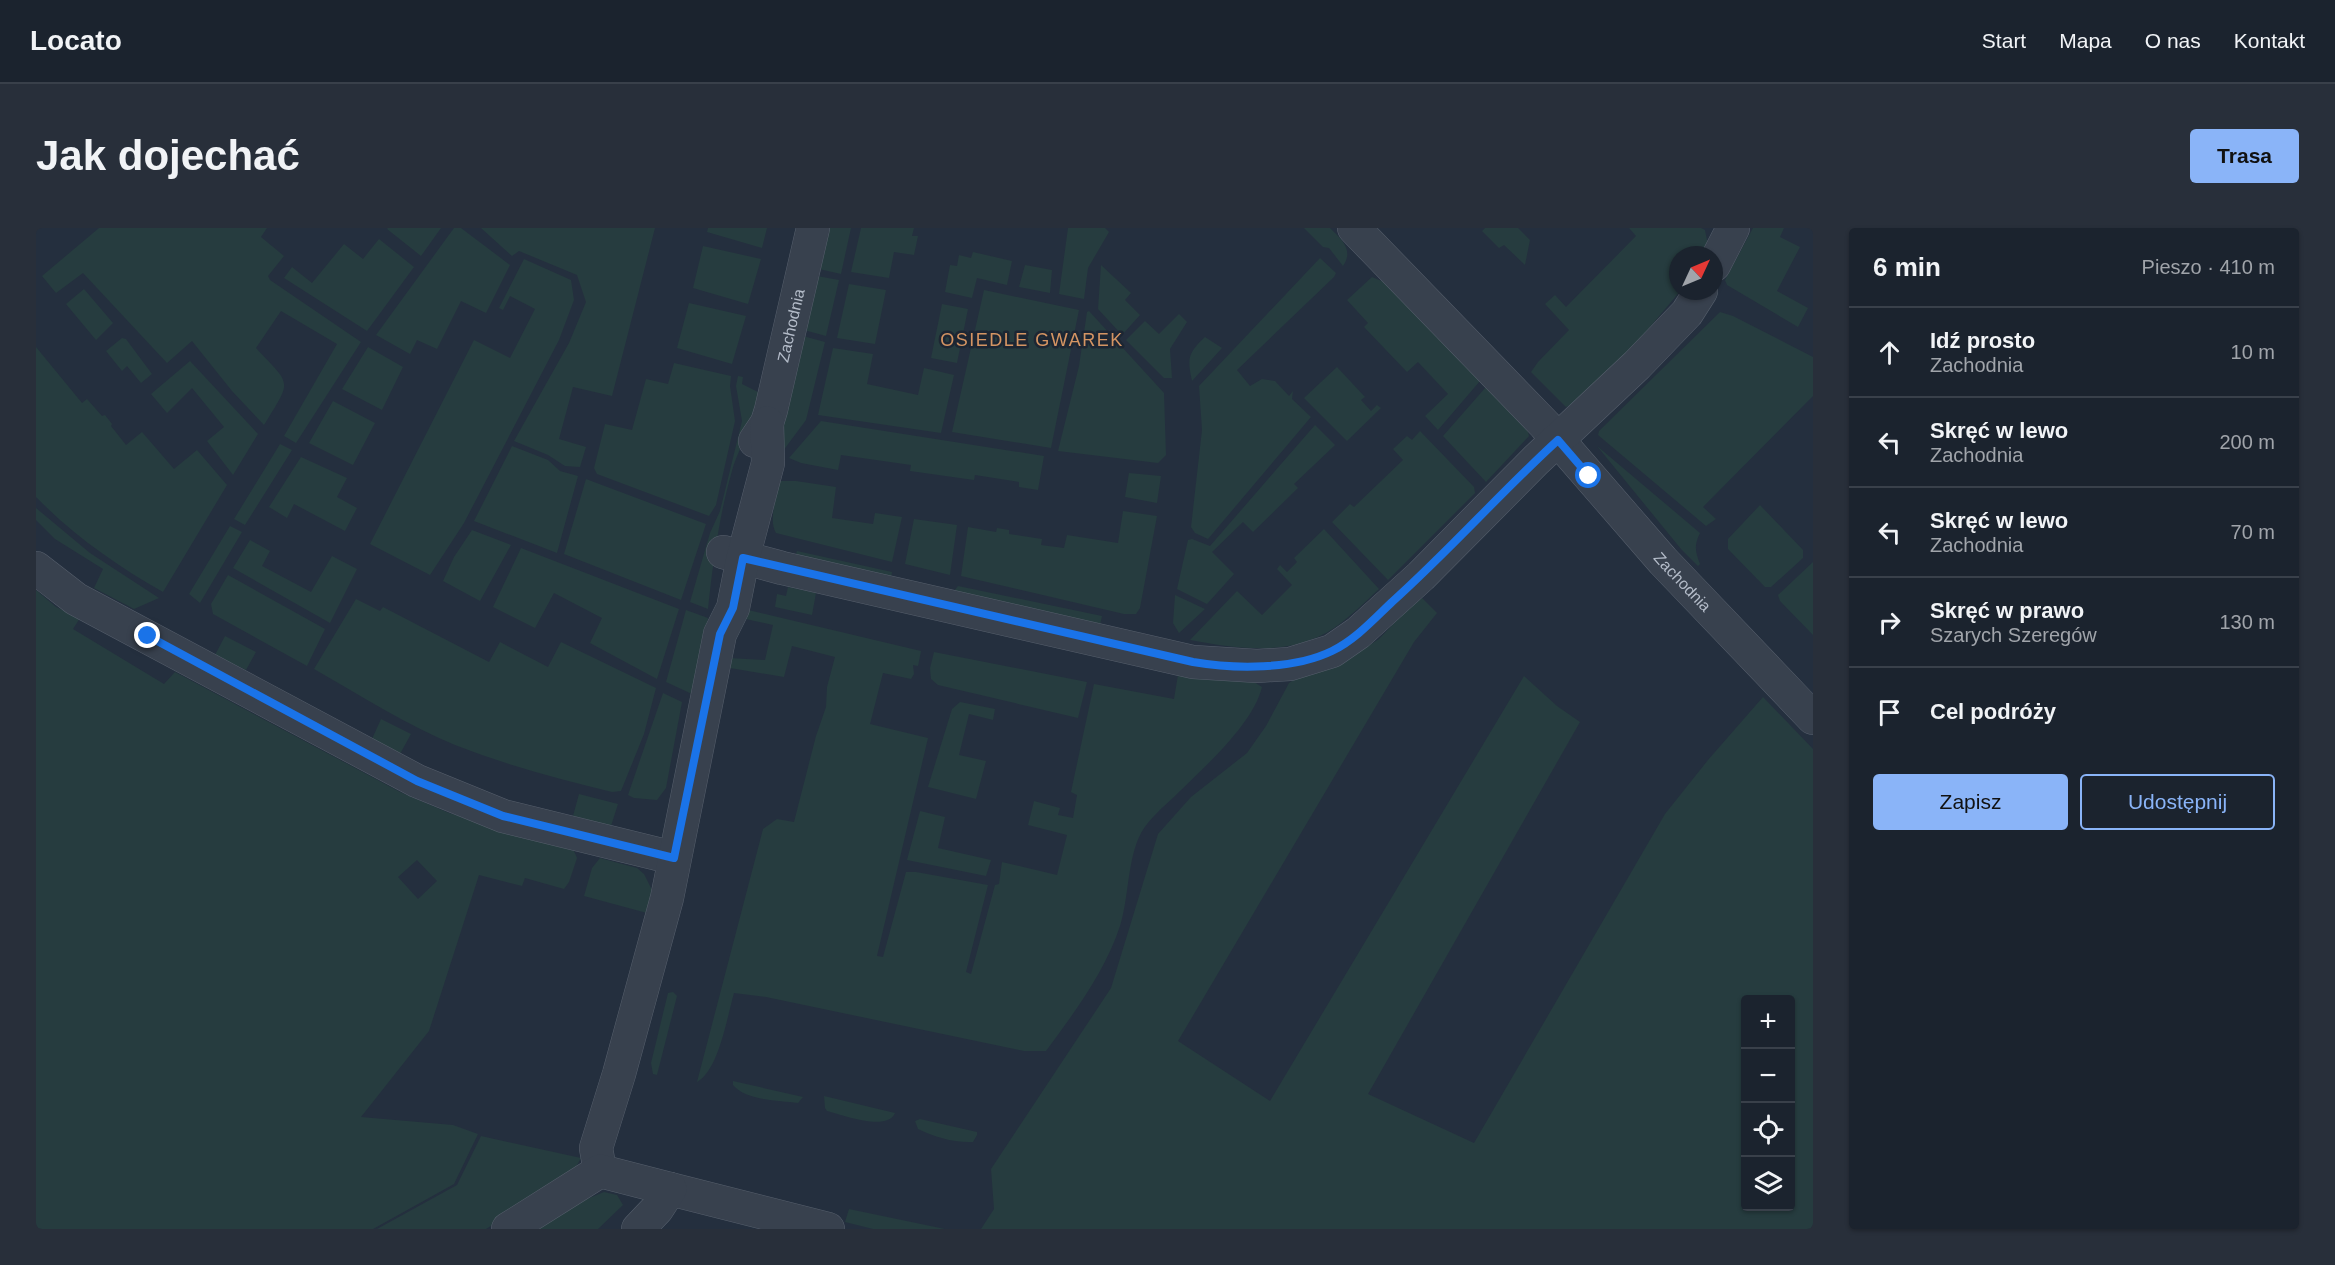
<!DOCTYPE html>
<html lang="pl">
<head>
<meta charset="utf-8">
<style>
  :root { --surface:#1b232e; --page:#282f3a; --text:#f1f3f6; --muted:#a0a4aa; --line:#39404a; --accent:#8ab4f8 }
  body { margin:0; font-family:Arial,sans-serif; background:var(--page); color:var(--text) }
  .controls { position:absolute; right:18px; bottom:18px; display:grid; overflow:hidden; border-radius:6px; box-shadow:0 2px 4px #0004 }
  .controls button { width:54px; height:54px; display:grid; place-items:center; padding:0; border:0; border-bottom:2px solid var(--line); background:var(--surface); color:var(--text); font:30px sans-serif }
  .compass { position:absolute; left:1633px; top:18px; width:54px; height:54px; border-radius:50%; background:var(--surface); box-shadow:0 2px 4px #0004; rotate:46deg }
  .stop { position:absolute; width:18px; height:18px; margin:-14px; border:4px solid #1a73e8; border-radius:50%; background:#fff }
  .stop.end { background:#1a73e8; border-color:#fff; box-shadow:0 2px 6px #0008 }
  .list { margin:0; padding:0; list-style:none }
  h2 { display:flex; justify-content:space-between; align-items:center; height:78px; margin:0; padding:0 24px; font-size:26px }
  h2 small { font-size:20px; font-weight:400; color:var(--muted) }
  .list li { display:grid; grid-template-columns:39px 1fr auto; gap:18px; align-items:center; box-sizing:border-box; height:90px; padding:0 24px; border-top:2px solid var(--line) }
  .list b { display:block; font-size:22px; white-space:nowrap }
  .list p { margin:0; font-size:20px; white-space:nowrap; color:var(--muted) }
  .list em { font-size:20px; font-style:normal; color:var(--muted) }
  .actions { display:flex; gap:12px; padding:18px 24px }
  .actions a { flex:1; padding:14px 0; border:2px solid var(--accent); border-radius:6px; text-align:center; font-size:21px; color:var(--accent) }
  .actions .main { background:var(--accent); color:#111 }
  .icon { flex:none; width:33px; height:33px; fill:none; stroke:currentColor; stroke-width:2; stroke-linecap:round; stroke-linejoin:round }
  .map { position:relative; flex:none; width:1777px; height:1001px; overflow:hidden; border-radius:6px }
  header { display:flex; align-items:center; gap:36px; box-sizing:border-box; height:84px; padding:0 30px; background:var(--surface); border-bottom:2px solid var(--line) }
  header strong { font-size:28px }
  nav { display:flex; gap:33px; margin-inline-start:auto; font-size:21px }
  .intro { display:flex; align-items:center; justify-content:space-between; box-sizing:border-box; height:144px; padding:0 36px }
  h1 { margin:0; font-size:42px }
  .button { padding:15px 27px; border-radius:6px; background:var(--accent); color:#111; font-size:21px; font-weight:700 }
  main { display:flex; gap:36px; padding:0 36px }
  aside { flex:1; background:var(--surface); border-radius:6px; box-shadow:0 2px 4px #0004 }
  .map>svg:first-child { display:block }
  .green { fill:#263c3f; fill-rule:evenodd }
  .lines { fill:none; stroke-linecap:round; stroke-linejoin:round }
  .minor-casing { stroke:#565f6c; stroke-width:34 }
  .minor { stroke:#38414e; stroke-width:33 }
  .route { stroke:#1a73e8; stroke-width:8 }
  .labels { text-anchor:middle; stroke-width:5; stroke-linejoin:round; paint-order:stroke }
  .street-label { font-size:16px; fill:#b4bcc9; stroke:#1d2633 }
  .neighbourhood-label { font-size:18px; letter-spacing:1.5px; fill:#d59563; stroke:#1d2633 }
</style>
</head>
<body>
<header>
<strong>Locato</strong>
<nav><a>Start</a><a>Mapa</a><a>O nas</a><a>Kontakt</a></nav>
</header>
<div class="intro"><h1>Jak dojechać</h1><a class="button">Trasa</a></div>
<main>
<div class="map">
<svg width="1777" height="1001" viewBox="0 0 1777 1001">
  <rect width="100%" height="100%" fill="#242f3e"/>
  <!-- green -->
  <path class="green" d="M 63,0 L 231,0 L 225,9 L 248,28 L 232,48 L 234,52 L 325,114 L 260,215 L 248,208 L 301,116 L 245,83 L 220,120 C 255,158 257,150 228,197 L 196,163 L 156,113 L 131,135 L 47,45 L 20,65 L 6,48 Z
    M 352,0 L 405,0 L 385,28 L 351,1 Z
    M 418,0 L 425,0 L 474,37 L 450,85 L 425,73 L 401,121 L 381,112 L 374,126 L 340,107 Z
    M 445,0 L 619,0 L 576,168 L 537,159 L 523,211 L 550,219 L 544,239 L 529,238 L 512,227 L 478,213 L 533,115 L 550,74 L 541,47 L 483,23 L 476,28 Z
    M 672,0 L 731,0 L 726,20 L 671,4 Z
    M 792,0 L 815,0 L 805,46 L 783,41 Z
    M 825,0 L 878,0 L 876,8 L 882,8 L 878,27 L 858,24 L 853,50 L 815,44 Z
    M 1032,0 L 1069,0 L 1073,4 L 1052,40 L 1048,71 L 1023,66 Z
    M 1268,0 L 1294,0 C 1306,12 1318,22 1307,38 L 1293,20 L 1287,19 Z
    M 1449,0 L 1482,0 L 1494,12 L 1489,37 L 1468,17 L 1463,20 L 1446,3 Z
    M 1593,0 L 1665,0 L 1669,2 L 1672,17 L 1666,27 L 1642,27 L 1642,63 L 1644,63 L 1640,68 L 1593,124 L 1539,175 L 1530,179 L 1495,144 L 1502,134 L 1533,102 L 1509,76 L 1519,67 L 1530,79 L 1600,8 Z
    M 1717,0 L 1748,0 L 1744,9 L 1764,19 L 1741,63 L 1772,80 L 1762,99 L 1691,57 L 1689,52 Z
    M 343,11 L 378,39 L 331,103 L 248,50 L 256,39 L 276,55 L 308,16 L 327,31 Z
    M 667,18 L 725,31 L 712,76 L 657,60 Z
    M 937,24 L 976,33 L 971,57 L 941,50 L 936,70 L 909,64 L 914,37 L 921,38 L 923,27 L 935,30 Z
    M 1284,30 L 1300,45 L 1298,49 L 1201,142 L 1214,158 L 1226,151 L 1239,153 L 1253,168 L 1257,163 L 1256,171 L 1275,189 L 1172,311 L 1159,305 L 1155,299 L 1166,202 L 1163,158 Z
    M 488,31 L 535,52 L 538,72 L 523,112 L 428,295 L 394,347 L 334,316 L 438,112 L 474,130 L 499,81 L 474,68 L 467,82 L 463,80 Z
    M 989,37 L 1016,42 L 1014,65 L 983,59 Z
    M 1065,37 L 1095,65 L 1089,72 L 1104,87 L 1086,107 L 1062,81 Z
    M 781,48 L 803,52 L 790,108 L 768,102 Z
    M 1336,49 L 1348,54 L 1444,153 L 1402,202 L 1389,188 L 1412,166 L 1382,134 L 1371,144 L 1328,99 L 1332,95 L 1311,72 Z
    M 813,56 L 850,62 L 839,116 L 801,110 Z
    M 48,61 L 77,95 L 60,112 L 30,76 Z
    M 948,62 L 1043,82 L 1015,220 L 916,204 Z
    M 653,75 L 710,88 L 696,136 L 641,120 Z
    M 906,76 L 932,81 L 921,135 L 895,130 Z
    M 1053,83 L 1128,165 L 1130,227 L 1122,235 L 1022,223 L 1043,138 L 1051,84 Z
    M 1684,84 L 1697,88 L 1777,129 L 1777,168 L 1667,279 L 1680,291 L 1670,298 L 1562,207 L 1563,203 Z
    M 1143,86 L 1151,94 L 1134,121 L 1136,150 L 1128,150 L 1090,112 L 1109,93 L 1123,106 Z
    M 767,108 L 789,114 L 770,192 L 744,227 L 746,196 Z
    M 1169,109 L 1186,120 L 1156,153 C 1151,130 1152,125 1169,109 Z
    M 86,110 L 90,111 L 116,146 L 105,155 L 91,138 L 86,143 L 70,123 Z
    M 0,119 L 46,175 L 51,171 L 66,188 L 69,187 L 76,196 L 75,198 L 90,217 L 106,204 L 138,241 L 161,222 L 191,257 L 127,364 C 81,338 37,307 0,269 Z
    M 332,119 L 367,139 L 346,182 L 306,161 Z
    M 797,120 L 837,126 L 831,156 L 882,167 L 888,140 L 918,147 L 905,205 L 782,187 Z
    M 154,133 L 222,206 L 197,247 L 171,213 L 188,199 L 156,160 L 131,185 L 115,166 Z
    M 638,135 L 695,148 L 694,158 L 699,193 L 680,277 L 673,288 L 561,246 L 558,240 L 569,196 L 596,202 L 610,151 L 632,156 Z
    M 1301,139 L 1329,169 L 1325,172 L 1335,183 L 1341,177 L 1345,180 L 1311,213 L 1268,170 Z
    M 702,148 L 707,149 L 706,156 L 724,165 C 723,190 703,217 696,243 C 683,288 677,335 672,381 L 654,374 L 674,305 L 684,283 L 706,193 L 700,158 Z
    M 1450,159 L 1491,200 L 1493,208 L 1450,254 L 1407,208 Z
    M 297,173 L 339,195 L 317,237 L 273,215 Z
    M 785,193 L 1008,228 L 1002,262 L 983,259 L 983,254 L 939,247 L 938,252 L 874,243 L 875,237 L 805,227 L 802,242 L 765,235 L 753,230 Z
    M 1279,197 L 1299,217 L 1297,219 L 1258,256 L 1262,260 L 1217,304 L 1207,294 L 1176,324 L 1198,346 L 1171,376 L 1141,361 L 1152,312 L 1156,311 L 1174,318 Z
    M 1384,203 L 1438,259 L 1439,265 L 1352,352 L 1296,294 L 1314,276 L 1318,279 L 1367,232 L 1357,221 L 1371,208 L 1376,212 Z
    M 244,216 L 256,222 L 209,297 L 198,291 Z
    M 476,218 L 512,232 L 524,243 L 542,248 L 521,325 L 438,293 Z
    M 1561,218 L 1664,305 C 1658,317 1659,323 1664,336 L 1662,338 L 1645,321 Z
    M 265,229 L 311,250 L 301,269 L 321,280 L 309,303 L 258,276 L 251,290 L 233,279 Z
    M 1093,245 L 1125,248 L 1121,275 L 1089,269 Z
    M 550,251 L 670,296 L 645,372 L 528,326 Z
    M 744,253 L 760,253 L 800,259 L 796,290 L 837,296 L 839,285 L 866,289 L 856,334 L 740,305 C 732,292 741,267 744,253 Z
    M 1724,277 L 1767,322 L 1767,330 L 1735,359 L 1729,359 L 1692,321 L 1692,311 Z
    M 0,280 L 54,325 L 123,370 L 98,381 L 58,360 L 67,341 L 19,311 L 0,292 Z
    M 1087,283 L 1121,288 L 1104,380 L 1100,386 L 1088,386 L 925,348 L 932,299 L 960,304 L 961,300 L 973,302 L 973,306 L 1006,311 L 1005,317 L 1028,320 L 1031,307 L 1082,315 Z
    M 878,291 L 921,297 L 914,347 L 869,336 Z
    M 194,298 L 206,304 L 164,375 L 153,366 Z
    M 1288,301 L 1343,361 C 1329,374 1314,389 1298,400 C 1255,429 1202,421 1154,412 L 1201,363 L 1226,387 L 1256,357 L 1241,341 L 1244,337 L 1251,344 L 1261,334 L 1258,330 Z
    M 436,302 L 475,317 L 444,373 L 407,353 L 418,329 Z
    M 214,312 L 234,323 L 226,338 L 275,364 L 296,328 L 321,341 L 294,395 L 197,340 Z
    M 485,320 L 643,381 L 621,451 L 554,415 L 566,390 L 518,365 L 499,400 L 457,379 Z
    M 761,323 L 856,344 L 855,350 L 758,331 Z
    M 1777,334 L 1777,407 L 1744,373 L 1742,367 Z
    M 192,347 L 289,401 L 271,438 L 177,386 L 175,376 Z
    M 922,358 L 1066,388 L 1064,397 L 918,363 Z
    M 752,359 L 780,365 L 776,387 L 739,379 L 741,366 L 750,368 Z
    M 0,362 L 20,379 L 44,390 L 37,401 L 128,456 L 139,444 L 364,564 L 413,585 L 538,623 L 541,630 L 533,654 L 528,661 L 489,650 L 486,658 L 443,647 L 393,803 L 325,889 L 417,897 L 442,906 L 418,956 L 337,1001 L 0,1001 ZM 381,632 L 401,653 L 382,671 L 362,649 Z
    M 1139,367 L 1169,381 L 1143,405 L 1137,395 Z
    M 1384,368 L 1401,385 L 1378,414 L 1142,813 L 1234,873 L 1488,448 L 1521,478 L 1544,494 L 1332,866 L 1438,915 L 1629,586 L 1672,532 L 1727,469 L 1777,521 L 1777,1001 L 945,1001 L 958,981 L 955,941 L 1075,760 L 1122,606 L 1155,569 L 1211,525 L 1230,498 L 1253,455 L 1262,449 L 1315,429 L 1343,411 ZM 1710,772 L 1754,772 L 1754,978 L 1710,978 Z
    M 320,371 L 344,383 L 347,379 L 453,434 L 464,414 L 512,439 L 525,414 L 620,460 L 608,506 L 585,563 L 576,564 C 523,551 470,537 419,517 C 370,497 324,467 278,441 Z
    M 708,381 L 885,423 L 882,438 L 877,437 L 878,446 L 875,451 L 847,445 L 834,496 L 892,510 L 841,728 L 847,729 L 870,644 L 880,644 L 952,657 L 930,744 L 935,746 L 959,657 L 963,656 L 966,634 L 1021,647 L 1031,607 L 992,597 L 998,573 L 1024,580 L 1022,587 L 1037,590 L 1041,567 L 1035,564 L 1058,456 L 1138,471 L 1143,441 L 1218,454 L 1226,459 C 1217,497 1166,541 1139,568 C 1127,579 1113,591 1105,605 C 1091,632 1093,670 1084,698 C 1069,744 1038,785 1010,823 L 988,823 L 730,769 L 698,765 C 691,789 683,842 661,854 L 727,601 L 741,591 L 758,594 L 780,508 L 790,479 L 791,459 L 799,429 L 756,418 L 748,449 L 694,440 L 693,430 L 729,432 L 737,397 L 705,390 Z
    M 650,382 L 672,390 L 669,416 L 656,466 L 630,454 Z
    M 189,408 L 220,424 L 210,442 L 179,427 Z
    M 898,424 L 1051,454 L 1042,490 L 902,457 L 895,451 L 894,440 Z
    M 627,465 L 646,474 L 630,560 L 621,572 L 598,570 L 592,567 Z
    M 924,474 L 959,481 L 957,492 L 933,486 L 923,527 L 950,533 L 940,571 L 892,559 L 916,481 Z
    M 345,491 L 375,506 L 364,526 L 336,511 Z
    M 543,566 L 582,576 L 575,598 L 537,588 Z
    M 884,583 L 909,589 L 902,620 L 955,632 L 950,648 L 871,632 Z
    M 564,630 L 601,640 L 608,646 L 616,662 L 616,675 L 622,688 L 548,668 L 556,640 Z
    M 637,764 L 641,768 L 621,847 L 617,846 L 615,835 L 632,765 Z
    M 697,853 L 767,869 L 762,875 C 743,872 710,873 697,857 Z
    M 788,868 L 859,885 C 851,904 807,887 791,883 L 789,880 Z
    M 884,891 L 941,904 L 941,907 L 937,914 C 918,915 899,909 882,901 L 879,893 Z
    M 445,908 L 545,930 L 535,948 L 450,1001 L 341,1001 L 421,957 Z
    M 568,964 L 581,967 L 587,977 L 562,1001 L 501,1001 L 551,971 Z
    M 813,981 L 909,1001 L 837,1001 L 809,994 Z"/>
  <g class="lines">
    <defs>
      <g id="minor">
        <path id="s1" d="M 1318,0 L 1509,197 L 1627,333 L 1777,490"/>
        <path d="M 1678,37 L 1697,0"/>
        <path id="s2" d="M 719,213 L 731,195 L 735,182 L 777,0"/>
        <path d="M 687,324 L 746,340 L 1157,434 L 1221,438 L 1254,436 L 1296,423 L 1322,405 L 1385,348 L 1500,232 L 1601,137 L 1651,85 L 1665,63"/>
        <path d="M 0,340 L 40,371 L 381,553 L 467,588 L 638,630"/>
        <path d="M 564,943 L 560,920 L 583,846 L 631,670 L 684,406 L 697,380 L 707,330 L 732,235 L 731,195"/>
        <path d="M 634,961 L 792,1001"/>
        <path d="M 472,1001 L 564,943 L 634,961 L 621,981 L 602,1001"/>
      </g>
    </defs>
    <!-- minor casing -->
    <use href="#minor" class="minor-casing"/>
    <!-- minor -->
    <use href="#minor" class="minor"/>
  </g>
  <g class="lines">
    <!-- route -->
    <path class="route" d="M 112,408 L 381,553 L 467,588 L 638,630 L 684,406 L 697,380 L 707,330 L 1157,434 C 1198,441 1257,442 1296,423 C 1319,412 1338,391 1356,374 C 1414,322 1465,264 1522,212 L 1553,248"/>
  </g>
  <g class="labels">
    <!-- street labels -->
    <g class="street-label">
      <text dy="6" stroke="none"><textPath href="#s2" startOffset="122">Zachodnia</textPath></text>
      <text dy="6" stroke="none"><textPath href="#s1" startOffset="483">Zachodnia</textPath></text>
    </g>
    <!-- neighbourhood labels -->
    <g class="neighbourhood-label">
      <text x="996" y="118">OSIEDLE GWAREK</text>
    </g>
  </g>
</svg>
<div class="controls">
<button>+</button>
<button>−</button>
<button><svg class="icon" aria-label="locate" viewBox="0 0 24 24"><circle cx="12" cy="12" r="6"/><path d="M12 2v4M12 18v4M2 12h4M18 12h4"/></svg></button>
<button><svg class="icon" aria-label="layers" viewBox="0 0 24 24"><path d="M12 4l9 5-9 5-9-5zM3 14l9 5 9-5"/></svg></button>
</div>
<svg class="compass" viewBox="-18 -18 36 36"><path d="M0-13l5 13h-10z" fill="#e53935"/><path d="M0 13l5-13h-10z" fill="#a0a4aa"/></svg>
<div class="stop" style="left:1553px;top:248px"></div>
<div class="stop end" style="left:112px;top:408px"></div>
</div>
<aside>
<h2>6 min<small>Pieszo · 410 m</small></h2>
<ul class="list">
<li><svg class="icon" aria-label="ahead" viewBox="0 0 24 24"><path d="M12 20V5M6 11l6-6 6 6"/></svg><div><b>Idź prosto</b><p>Zachodnia</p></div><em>10 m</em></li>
<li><svg class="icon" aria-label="left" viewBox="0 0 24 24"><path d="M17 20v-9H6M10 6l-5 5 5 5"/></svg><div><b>Skręć w lewo</b><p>Zachodnia</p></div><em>200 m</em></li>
<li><svg class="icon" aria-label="left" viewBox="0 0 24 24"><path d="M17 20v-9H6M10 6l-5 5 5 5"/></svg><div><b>Skręć w lewo</b><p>Zachodnia</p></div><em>70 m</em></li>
<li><svg class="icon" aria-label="right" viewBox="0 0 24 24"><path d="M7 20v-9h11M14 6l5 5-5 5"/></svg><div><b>Skręć w prawo</b><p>Szarych Szeregów</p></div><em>130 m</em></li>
<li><svg class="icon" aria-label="arrive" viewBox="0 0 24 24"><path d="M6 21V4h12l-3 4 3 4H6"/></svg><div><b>Cel podróży</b></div></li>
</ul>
<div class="actions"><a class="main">Zapisz</a><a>Udostępnij</a></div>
</aside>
</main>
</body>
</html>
